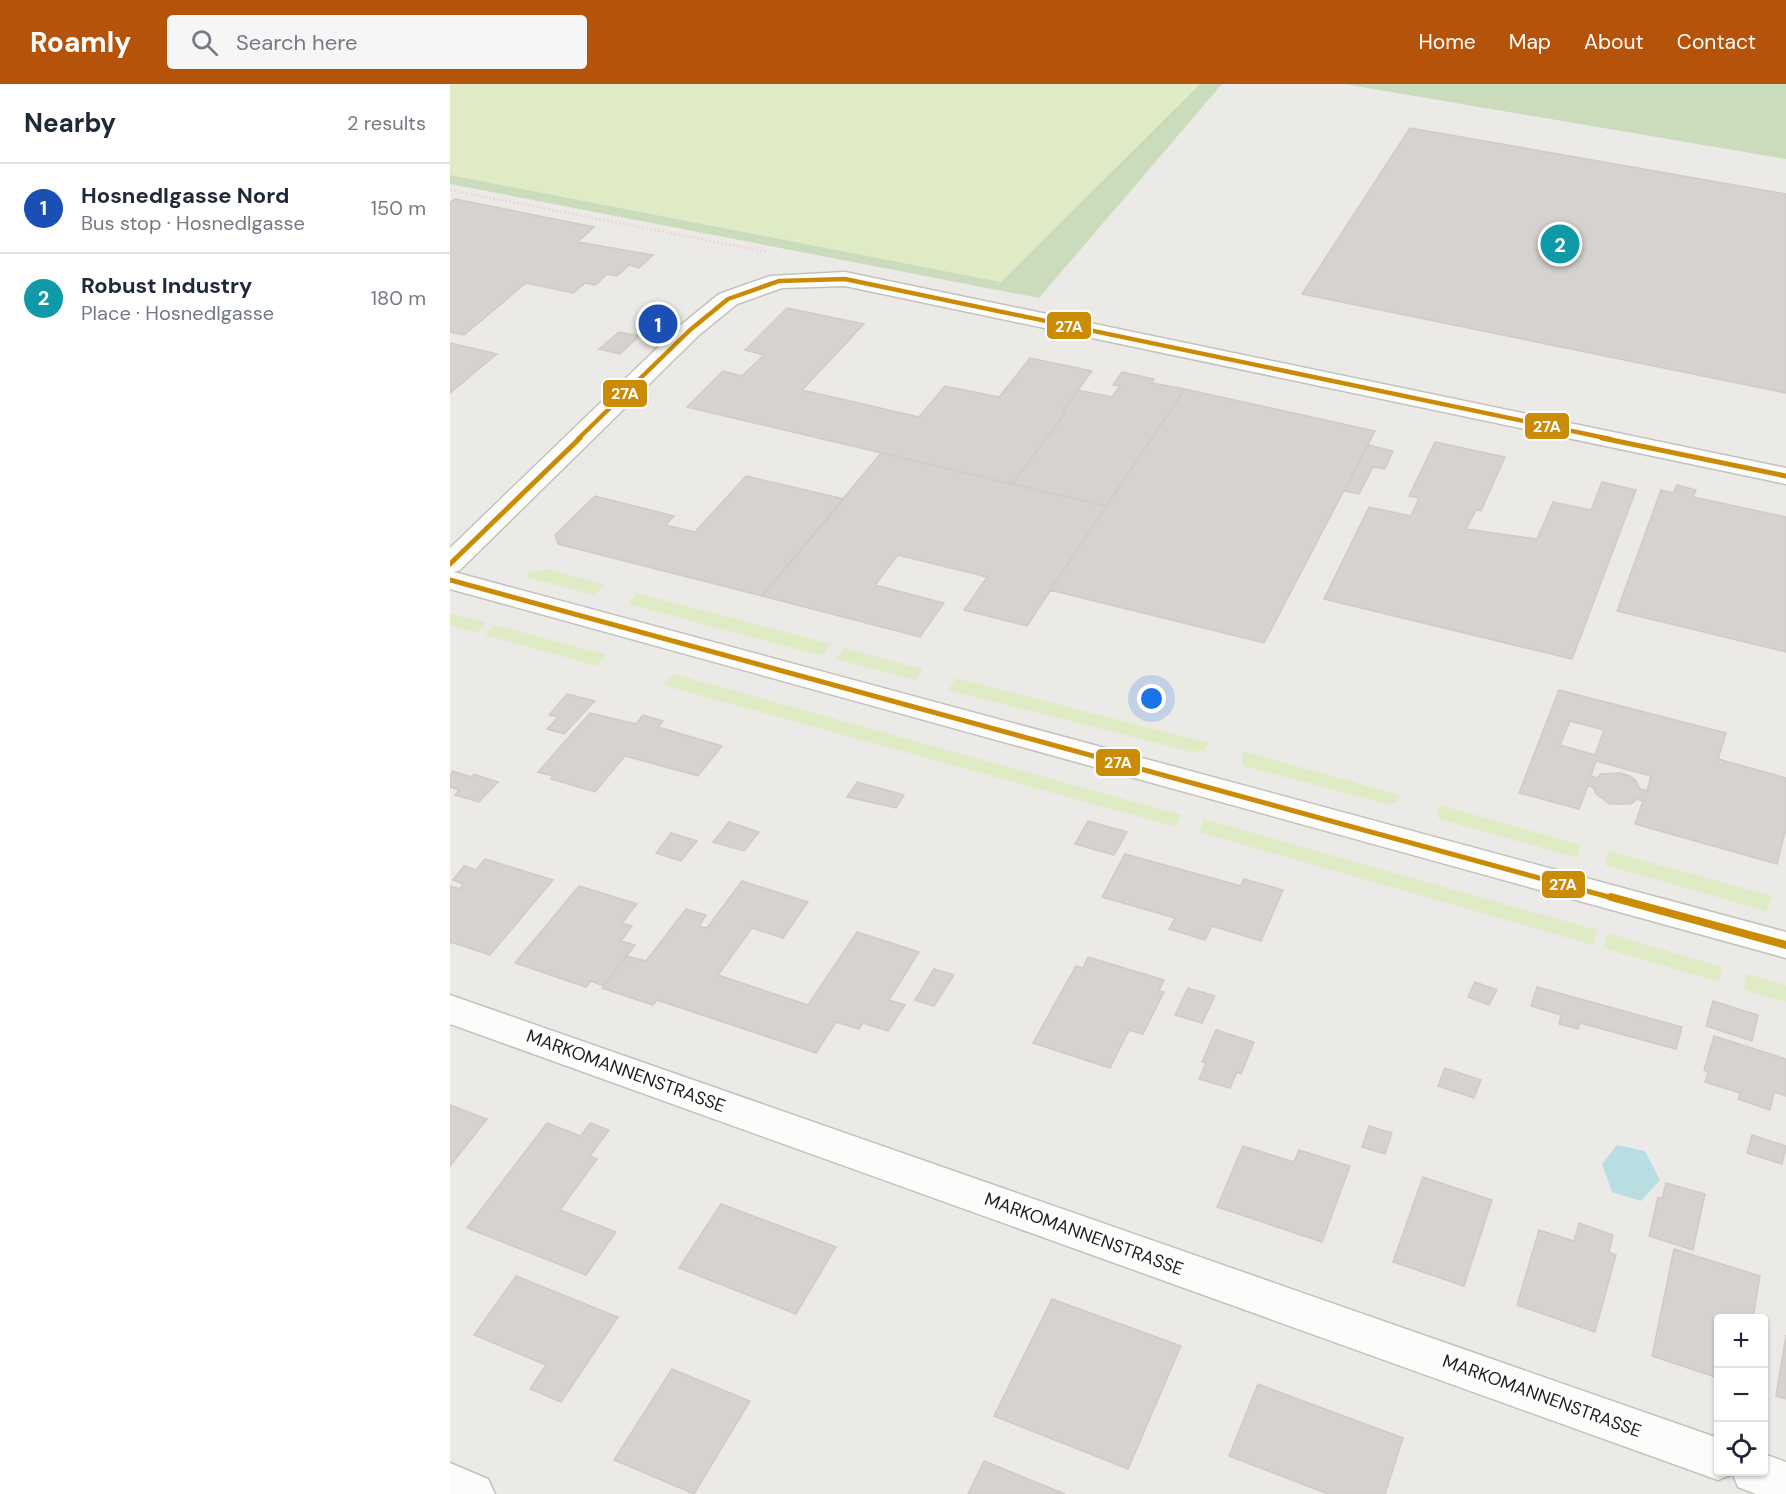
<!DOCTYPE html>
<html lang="en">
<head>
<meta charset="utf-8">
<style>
  :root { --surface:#fff; --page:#f6f6f7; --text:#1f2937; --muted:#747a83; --line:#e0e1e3; --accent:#b45309 }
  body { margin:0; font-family:"DM Sans",sans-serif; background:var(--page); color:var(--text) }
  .controls { position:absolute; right:18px; bottom:18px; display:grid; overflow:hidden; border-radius:6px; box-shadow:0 2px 4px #0004 }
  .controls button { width:54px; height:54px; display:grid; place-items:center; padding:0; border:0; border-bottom:2px solid var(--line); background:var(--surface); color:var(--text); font:30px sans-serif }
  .you { position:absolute; left:702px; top:615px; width:21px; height:21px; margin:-15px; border:4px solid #fff; border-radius:50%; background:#1a73e8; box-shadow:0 0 0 9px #1a73e833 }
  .badge { display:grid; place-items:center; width:39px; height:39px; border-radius:50%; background:var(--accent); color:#fff; font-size:20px; font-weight:700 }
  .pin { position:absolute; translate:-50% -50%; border:3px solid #fff; box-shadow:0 2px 6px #0006 }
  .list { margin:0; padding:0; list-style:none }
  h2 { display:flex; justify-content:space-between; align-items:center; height:78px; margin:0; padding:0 24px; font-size:26px }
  h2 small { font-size:20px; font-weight:400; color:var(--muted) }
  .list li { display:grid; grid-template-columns:39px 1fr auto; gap:18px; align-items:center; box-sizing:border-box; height:90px; padding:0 24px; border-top:2px solid var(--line) }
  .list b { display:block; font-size:22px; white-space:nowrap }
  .list p { margin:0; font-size:20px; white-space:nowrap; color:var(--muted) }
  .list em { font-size:20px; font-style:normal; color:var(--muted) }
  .icon { flex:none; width:33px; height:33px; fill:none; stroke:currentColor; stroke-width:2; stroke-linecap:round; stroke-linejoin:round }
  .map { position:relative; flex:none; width:1336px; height:1410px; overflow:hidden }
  header { display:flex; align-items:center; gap:36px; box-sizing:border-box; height:84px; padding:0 30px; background:var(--accent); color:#fff }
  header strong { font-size:28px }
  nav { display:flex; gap:33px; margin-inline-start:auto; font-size:21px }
  .search { width:420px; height:54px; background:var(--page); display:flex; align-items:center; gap:15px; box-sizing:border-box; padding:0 21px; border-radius:6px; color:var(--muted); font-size:22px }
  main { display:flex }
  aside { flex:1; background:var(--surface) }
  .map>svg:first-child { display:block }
  .grass { fill:#deebc5 }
  .forest { fill:#cbdcbc }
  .water { fill:#b9dee1 }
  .building { fill:#d5d2cf; stroke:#cfcbc8; stroke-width:1.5; fill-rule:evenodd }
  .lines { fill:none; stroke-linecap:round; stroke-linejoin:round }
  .minor-casing { stroke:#c3c2c1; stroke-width:3 }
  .path { stroke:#ebd9d9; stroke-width:3; stroke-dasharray:2 2; stroke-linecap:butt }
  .minor { fill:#fcfcfb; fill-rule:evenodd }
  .bus-1-far2-casing { stroke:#fff; stroke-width:8 }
  .bus-1-far1-casing { stroke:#fff; stroke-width:10 }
  .bus-1-casing { stroke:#fff; stroke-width:12 }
  .bus-1-far2 { stroke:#cc8b06; stroke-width:4.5 }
  .bus-1-far1 { stroke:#cc8b06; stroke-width:5 }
  .bus-1 { stroke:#cc8b06; stroke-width:8 }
  .labels { text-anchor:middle; stroke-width:6; stroke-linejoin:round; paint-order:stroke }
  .near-street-label { font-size:18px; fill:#1e1e1e; stroke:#fff }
  .line-badge { stroke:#fff; stroke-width:2 }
  .badge-label { font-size:16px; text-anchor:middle; font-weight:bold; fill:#fff }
</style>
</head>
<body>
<header>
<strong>Roamly</strong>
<div class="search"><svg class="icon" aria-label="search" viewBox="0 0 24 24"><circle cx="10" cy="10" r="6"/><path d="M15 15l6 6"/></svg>Search here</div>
<nav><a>Home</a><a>Map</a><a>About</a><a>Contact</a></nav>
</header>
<main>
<aside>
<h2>Nearby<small>2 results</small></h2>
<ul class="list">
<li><span class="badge" style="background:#1a4fb4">1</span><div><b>Hosnedlgasse Nord</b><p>Bus stop · Hosnedlgasse</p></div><em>150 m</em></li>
<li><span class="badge" style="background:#0f9aa8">2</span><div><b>Robust Industry</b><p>Place · Hosnedlgasse</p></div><em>180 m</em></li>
</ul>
</aside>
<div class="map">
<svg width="1336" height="1410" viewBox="0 0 1336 1410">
  <rect width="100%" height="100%" fill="#eceae7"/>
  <!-- grass -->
  <path class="grass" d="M 0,0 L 750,0 L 551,198 L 0,91 Z
    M 98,485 L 155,501 L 144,511 L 75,493 L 80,488 Z
    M 187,509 L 381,560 L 372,572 L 178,520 Z
    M 0,529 L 37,539 L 27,549 L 0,541 Z
    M 45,541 L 156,571 L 147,582 L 35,551 Z
    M 394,564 L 473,585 L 465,596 L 386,575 Z
    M 224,590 L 731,731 L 726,743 L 213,601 Z
    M 506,594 L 759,659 L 754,666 L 741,668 L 498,606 Z
    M 792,667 L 950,711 L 948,717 L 937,720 L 797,683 L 792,680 Z
    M 989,721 L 1131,761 L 1128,774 L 989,735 L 987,729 Z
    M 754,735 L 1147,846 L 1143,861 L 749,748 Z
    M 1159,767 L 1322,812 L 1316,827 L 1155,781 Z
    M 1157,849 L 1272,883 L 1269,898 L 1153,864 Z
    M 1296,890 L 1336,901 L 1336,918 L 1294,906 Z"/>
  <!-- forest -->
  <path class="forest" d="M 750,0 L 772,0 L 589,214 L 0,100 L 0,91 L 551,198 Z
    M 894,0 L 1336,0 L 1336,75 Z"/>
  <!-- water -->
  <path class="water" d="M 1167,1061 L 1195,1067 L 1210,1096 L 1191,1117 L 1162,1108 L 1152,1080 Z"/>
  <!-- building -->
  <path class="building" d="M 960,44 L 1336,110 L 1336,309 L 852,210 Z
    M 5,115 L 144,143 L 128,158 L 203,171 L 189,184 L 179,181 L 167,192 L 157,190 L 146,201 L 135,199 L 123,209 L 76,199 L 14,251 L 0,248 L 0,119 Z
    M 337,224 L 414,240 L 352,306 L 469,333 L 495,302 L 549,313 L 580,274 L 642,287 L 612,327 L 616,328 L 562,400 L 237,323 L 273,287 L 292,292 L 314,271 L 295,266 Z
    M 169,248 L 189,252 L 170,270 L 149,265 Z
    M 0,259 L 47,270 L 0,309 Z
    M 672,288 L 704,295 L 702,299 L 735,305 L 656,422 L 562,400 L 616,328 L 612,327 L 628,306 L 662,313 L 670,302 L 663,301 Z
    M 735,305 L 925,347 L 814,559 L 600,506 Z
    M 985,358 L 1055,373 L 1031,427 L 1026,426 L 1016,445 L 1087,455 L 1103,418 L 1141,426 L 1152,398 L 1186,406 L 1122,575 L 874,515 L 919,423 L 961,432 L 969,414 L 959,412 Z
    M 918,361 L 943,367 L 935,385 L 923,383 L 909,410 L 894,407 Z
    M 431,369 L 562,400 L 656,422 L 577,542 L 514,526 L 537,493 L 448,471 L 425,501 L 494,519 L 470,553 L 312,512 Z
    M 296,392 L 394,415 L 312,512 L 108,460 L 105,451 L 145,412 L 224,432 L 216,441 L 245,448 Z
    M 1227,401 L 1246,406 L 1243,413 L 1336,433 L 1336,568 L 1167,527 L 1211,406 L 1223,409 Z
    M 1109,606 L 1276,649 L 1268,675 L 1336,694 L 1336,744 L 1327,780 L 1185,740 L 1193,717 L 1187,715 L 1181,720 L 1160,720 L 1146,710 L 1143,703 L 1138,702 L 1129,725 L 1069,709 ZM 1120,637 L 1154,646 L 1145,671 L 1110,661 ZM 1146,677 L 1201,692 L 1197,707 L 1190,705 L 1186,697 L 1180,692 L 1170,689 L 1151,690 L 1147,694 L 1141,692 Z
    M 117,610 L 145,617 L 114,650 L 97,645 L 108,633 L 99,631 Z
    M 140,629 L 186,640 L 193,631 L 213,637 L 208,643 L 272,662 L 248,692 L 175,672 L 145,708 L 101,695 L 103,692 L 88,688 Z
    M 3,687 L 21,693 L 24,690 L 48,698 L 29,718 L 5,711 L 9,706 L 0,703 L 0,691 Z
    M 407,698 L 454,711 L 446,724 L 397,713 Z
    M 638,737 L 677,748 L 664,771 L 625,760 Z
    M 279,738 L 309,748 L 294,767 L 263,758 Z
    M 221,749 L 247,757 L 231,777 L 206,769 Z
    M 675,770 L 791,802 L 794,795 L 833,806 L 811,857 L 762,842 L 755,856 L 719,845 L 725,834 L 652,813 Z
    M 35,775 L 103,796 L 40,871 L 0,858 L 0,802 L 10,805 L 13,800 L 3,796 L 14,782 L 26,786 Z
    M 292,797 L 358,818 L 333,854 L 302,844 L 268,891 L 358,921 L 407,848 L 469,868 L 439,916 L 455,921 L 438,947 L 413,939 L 409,945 L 386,938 L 366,969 L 207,916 L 203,921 L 152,904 L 177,872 L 196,877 L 236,825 L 256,831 L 249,842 L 257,844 Z
    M 129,802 L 187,820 L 172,839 L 182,842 L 171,857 L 185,861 L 154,902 L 141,897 L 136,903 L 65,879 Z
    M 638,873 L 714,896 L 709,907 L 714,908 L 693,950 L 679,946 L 660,984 L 583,959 L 626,882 L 633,884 Z
    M 484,885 L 504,891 L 484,922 L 465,916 Z
    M 1025,898 L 1047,906 L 1039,921 L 1018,913 Z
    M 1087,903 L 1232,943 L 1226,965 L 1130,939 L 1128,945 L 1109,940 L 1111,931 L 1081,922 Z
    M 738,904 L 765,912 L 752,939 L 725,931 Z
    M 1263,917 L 1308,931 L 1302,957 L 1256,942 Z
    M 766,946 L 804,958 L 791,990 L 787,988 L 780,1004 L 749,995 L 756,979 L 752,978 Z
    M 1264,952 L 1336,975 L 1336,1012 L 1324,1008 L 1320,1026 L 1288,1015 L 1290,1009 L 1255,998 L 1258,988 L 1254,986 Z
    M 995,984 L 1031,996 L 1024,1014 L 988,1002 Z
    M 0,1021 L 37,1035 L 0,1082 Z
    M 97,1039 L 131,1052 L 140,1039 L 159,1046 L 140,1072 L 147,1075 L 110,1126 L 166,1148 L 136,1191 L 17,1144 Z
    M 919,1042 L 942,1049 L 935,1070 L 912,1063 Z
    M 1302,1051 L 1336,1062 L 1332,1080 L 1297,1069 Z
    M 793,1062 L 844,1078 L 849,1066 L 900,1082 L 872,1158 L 767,1123 Z
    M 973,1093 L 1042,1116 L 1014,1202 L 943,1178 Z
    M 1216,1099 L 1255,1110 L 1243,1166 L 1199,1152 L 1208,1113 L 1212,1115 Z
    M 271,1120 L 386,1163 L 346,1230 L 229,1184 Z
    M 1129,1139 L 1163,1151 L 1159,1168 L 1166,1171 L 1145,1248 L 1067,1221 L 1089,1146 L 1124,1157 Z
    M 1224,1165 L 1310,1192 L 1303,1234 L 1268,1234 L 1268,1294 L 1202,1272 Z
    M 66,1192 L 168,1233 L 111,1318 L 80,1305 L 96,1281 L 24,1251 Z
    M 602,1215 L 731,1262 L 678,1385 L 544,1332 Z
    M 1336,1251 L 1336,1315 L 1326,1312 Z
    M 222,1285 L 300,1317 L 244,1410 L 164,1376 Z
    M 808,1300 L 953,1354 L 935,1410 L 878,1410 L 779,1372 Z
    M 534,1377 L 615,1410 L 518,1410 Z"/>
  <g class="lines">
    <defs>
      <path id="minor" d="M 395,188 L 1336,384 L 1336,400 L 395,202 L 332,204 L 287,220 L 249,251 L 10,486 L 4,488 L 1336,848 L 1336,874 L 0,505 L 0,464 L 231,241 L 269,210 L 320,192 Z
        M 0,911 L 1268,1354 L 1268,1388 L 1314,1388 L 1314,1370 L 1336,1378 L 1336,1410 L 1306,1410 L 1288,1403 L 1283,1390 L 1268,1396 L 0,940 Z
        M 0,1379 L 38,1395 L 45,1410 L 0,1410 Z"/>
    </defs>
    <!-- minor casing -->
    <use href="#minor" class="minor-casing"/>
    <!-- path -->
    <path class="path" d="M 0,106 L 317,168"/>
    <!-- minor -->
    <use href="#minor" class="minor"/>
    <defs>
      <path id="bus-1-far2" d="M 128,355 L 240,246 L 278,215 L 329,197 L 395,195 L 1160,355"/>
      <path id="bus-1-far1" d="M 1152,354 L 1336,392
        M 0,480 L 130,354
        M 0,496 L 1166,815"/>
      <path id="bus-1" d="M 1161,813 L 1336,861"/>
    </defs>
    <!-- bus-1-far2 casing -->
    <use href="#bus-1-far2" class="bus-1-far2-casing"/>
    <!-- bus-1-far1 casing -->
    <use href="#bus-1-far1" class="bus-1-far1-casing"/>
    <!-- bus-1 casing -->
    <use href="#bus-1" class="bus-1-casing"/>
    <!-- bus-1-far2 -->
    <use href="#bus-1-far2" class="bus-1-far2"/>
    <!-- bus-1-far1 -->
    <use href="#bus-1-far1" class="bus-1-far1"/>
    <!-- bus-1 -->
    <use href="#bus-1" class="bus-1"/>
  </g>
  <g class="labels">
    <!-- near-street labels -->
    <g class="near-street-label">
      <text transform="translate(176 987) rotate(20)" y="6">MARKOMANNENSTRASSE</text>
      <text transform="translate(634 1150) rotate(20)" y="6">MARKOMANNENSTRASSE</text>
      <text transform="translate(1092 1312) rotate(20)" y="6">MARKOMANNENSTRASSE</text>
    </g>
  </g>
  <g class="line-badge">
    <rect x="596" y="227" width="46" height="29" rx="6" fill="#cc8b06"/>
    <rect x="152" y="295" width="46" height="29" rx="6" fill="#cc8b06"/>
    <rect x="1074" y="328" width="46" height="28" rx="6" fill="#cc8b06"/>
    <rect x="645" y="664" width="46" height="29" rx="6" fill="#cc8b06"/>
    <rect x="1091" y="786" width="45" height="29" rx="6" fill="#cc8b06"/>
  </g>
  <g class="badge-label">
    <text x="619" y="248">27A</text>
    <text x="175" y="315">27A</text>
    <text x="1097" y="348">27A</text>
    <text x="668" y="684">27A</text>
    <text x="1113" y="806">27A</text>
  </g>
</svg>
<div class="controls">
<button>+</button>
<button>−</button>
<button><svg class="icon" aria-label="locate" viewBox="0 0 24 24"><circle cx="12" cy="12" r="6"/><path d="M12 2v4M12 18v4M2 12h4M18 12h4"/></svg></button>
</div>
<div class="you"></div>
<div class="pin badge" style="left:208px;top:240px;background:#1a4fb4">1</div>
<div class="pin badge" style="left:1110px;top:160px;background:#0f9aa8">2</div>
</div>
</main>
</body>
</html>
